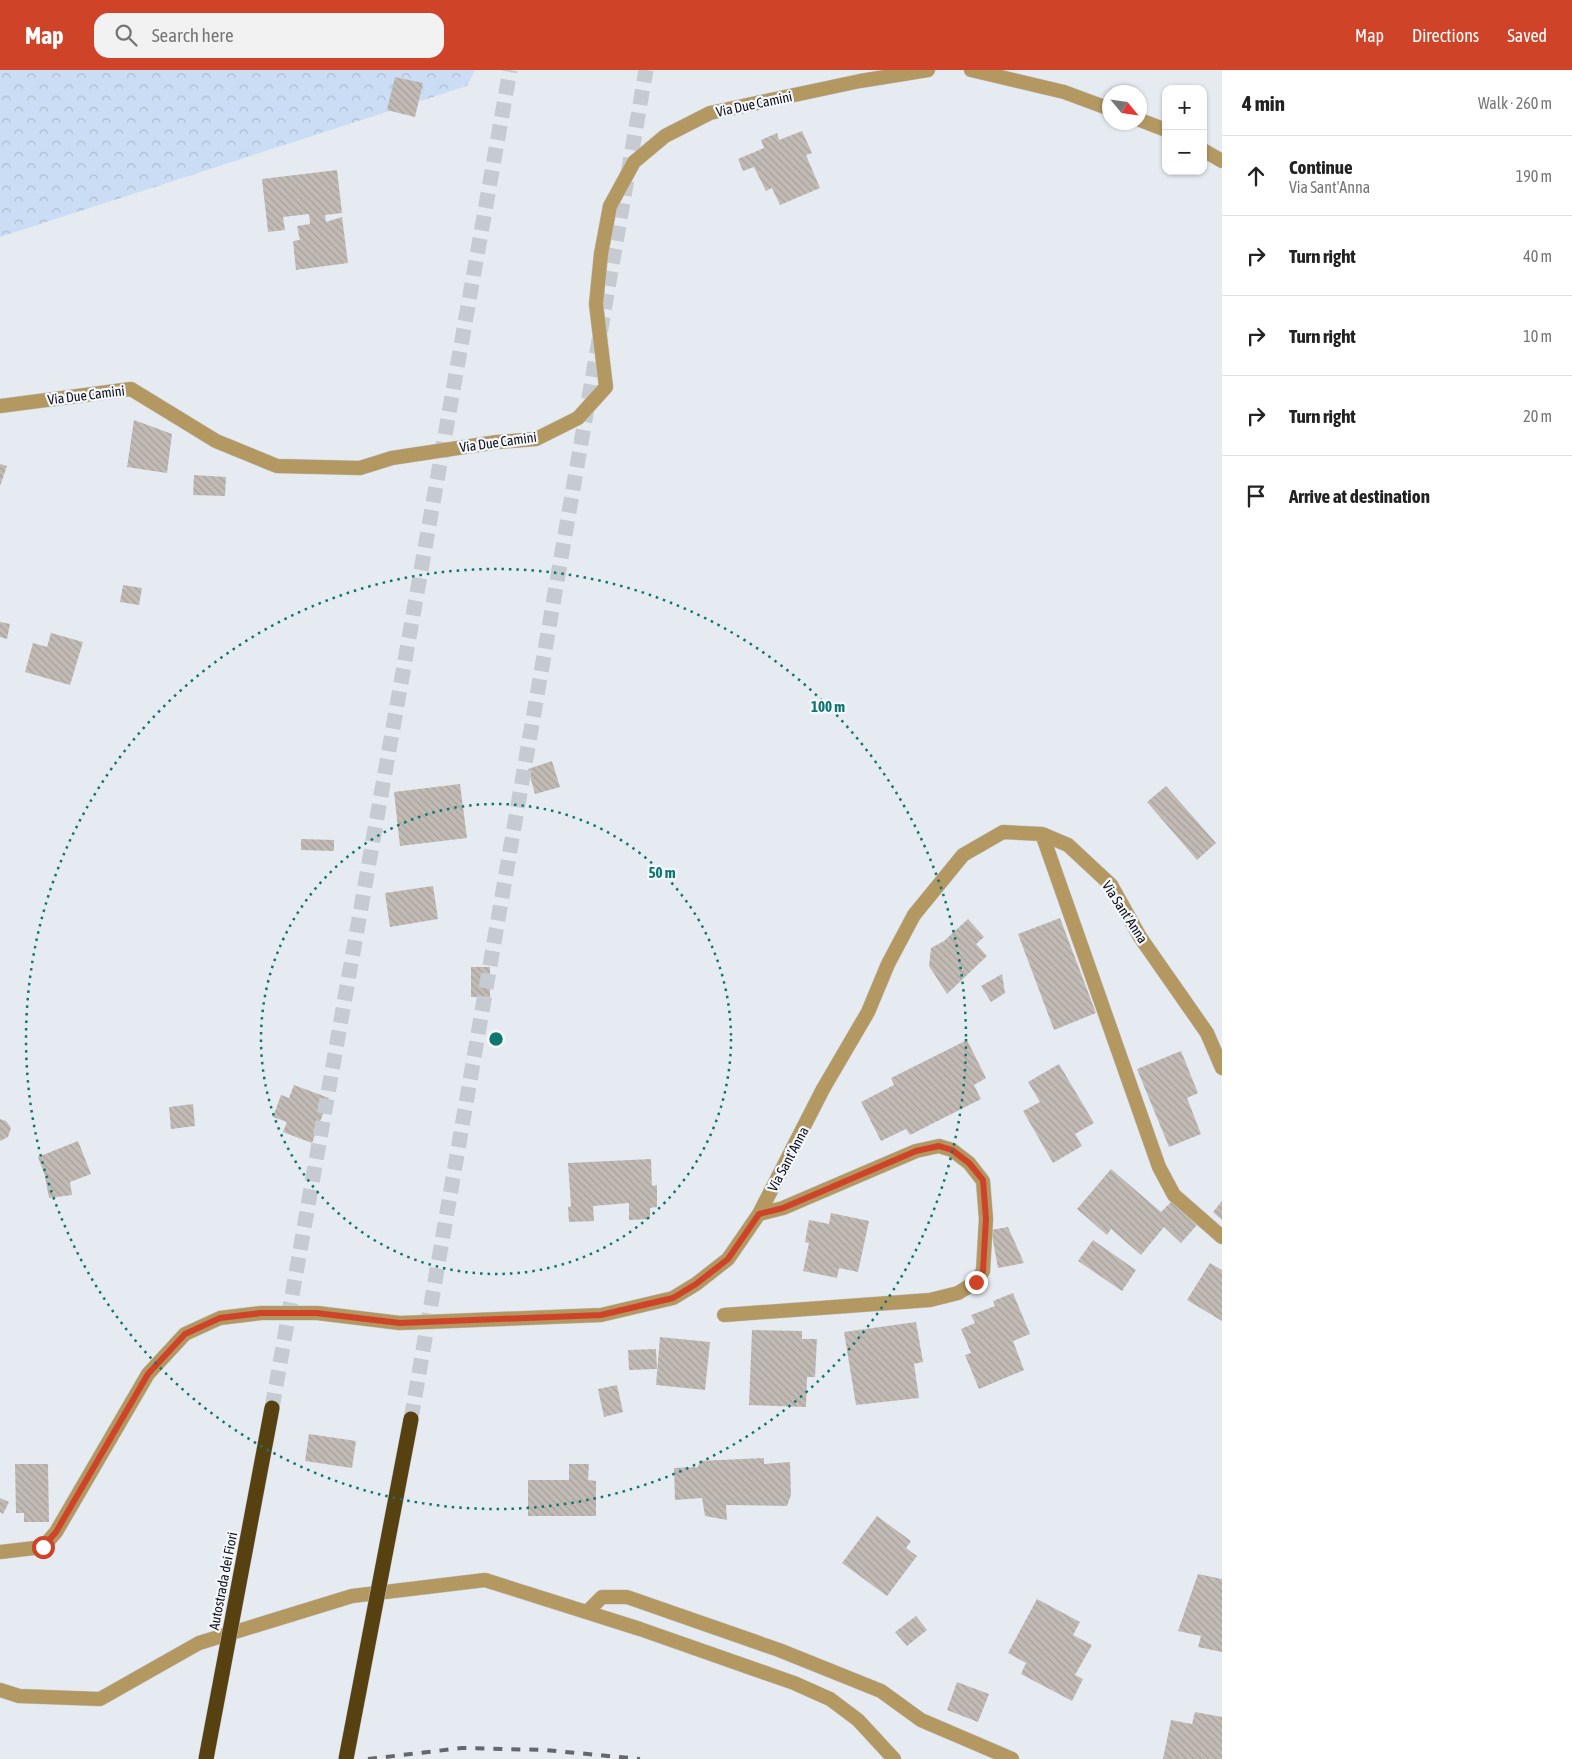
<!DOCTYPE html>
<html lang="en">
<head>
<meta charset="utf-8">
<style>
  :root { --surface:#fff; --page:#f2f2f2; --text:#222; --muted:#767676; --line:#e0e0e0; --accent:#cf4428 }
  body { margin:0; font-family:"Asap Condensed",sans-serif; background:var(--page); color:var(--text) }
  .controls { position:absolute; right:15px; top:15px; display:grid; overflow:hidden; border-radius:10px; box-shadow:0 1px 4px #0004 }
  .controls button { width:45px; height:45px; display:grid; place-items:center; padding:0; border:0; border-bottom:1px solid var(--line); background:var(--surface); color:var(--text); font:25px sans-serif }
  .compass { position:absolute; left:1102px; top:15px; width:45px; height:45px; border-radius:50%; background:var(--surface); box-shadow:0 1px 4px #0004; rotate:119deg }
  .stop { position:absolute; width:15px; height:15px; margin:-11px; border:4px solid #cf4428; border-radius:50%; background:#fff }
  .stop.end { background:#cf4428; border-color:#fff; box-shadow:0 1px 5px #0008 }
  .list { margin:0; padding:0; list-style:none }
  h2 { display:flex; justify-content:space-between; align-items:center; height:65px; margin:0; padding:0 20px; font-size:21px }
  h2 small { font-size:16px; font-weight:400; color:var(--muted) }
  .list li { display:grid; grid-template-columns:32px 1fr auto; gap:15px; align-items:center; box-sizing:border-box; height:80px; padding:0 20px; border-top:1px solid var(--line) }
  .list b { display:block; font-size:19px; white-space:nowrap }
  .list p { margin:0; font-size:16px; white-space:nowrap; color:var(--muted) }
  .list em { font-size:16px; font-style:normal; color:var(--muted) }
  .icon { flex:none; width:28px; height:28px; fill:none; stroke:currentColor; stroke-width:2; stroke-linecap:round; stroke-linejoin:round }
  .map { position:relative; flex:none; width:1222px; height:1689px; overflow:hidden }
  header { display:flex; align-items:center; gap:30px; box-sizing:border-box; height:70px; padding:0 25px; background:var(--accent); color:#fff }
  header strong { font-size:24px }
  nav { display:flex; gap:28px; margin-inline-start:auto; font-size:18px }
  .search { width:350px; height:45px; background:var(--page); display:flex; align-items:center; gap:12px; box-sizing:border-box; padding:0 18px; border-radius:15px; color:var(--muted); font-size:19px }
  main { display:flex }
  aside { flex:1; background:var(--surface) }
  .map>svg:first-child { display:block }
  .forest { fill:url(#forest-crowns) }
  .building { fill:url(#building-back-hatch) }
  .lines { fill:none; stroke-linecap:round; stroke-linejoin:round }
  .motorway-tunnel { stroke:#c6cad1; stroke-width:15; stroke-dasharray:15 8; stroke-linecap:butt }
  .minor-casing { stroke:#c4c8cf; stroke-width:15 }
  .minor { stroke:#b49862; stroke-width:14 }
  .rail { stroke:#65676c; stroke-width:4; stroke-dasharray:9 9; stroke-linecap:butt }
  .motorway-bridge-casing { stroke:#c4c8cf; stroke-width:16; stroke-linecap:butt }
  .motorway-bridge { stroke:#574111; stroke-width:15 }
  .route { stroke:#cf4428; stroke-width:6 }
  .ring { fill:none; stroke:#0f766e; stroke-width:2.5; stroke-dasharray:2.5 5 }
  .labels { text-anchor:middle; stroke-width:4.5; stroke-linejoin:round; paint-order:stroke }
  .street-label { font-size:14px; fill:#111215; stroke:#f4f8fe }
  .centre { fill:#0f766e; stroke:#f4f8fe; stroke-width:2.5 }
  .ring-label { font-size:15px; text-anchor:middle; font-weight:bold; fill:#0f766e; stroke:#f4f8fe; stroke-width:4.5; stroke-linejoin:round; paint-order:stroke }
</style>
</head>
<body>
<header>
<strong>Map</strong>
<div class="search"><svg class="icon" aria-label="search" viewBox="0 0 24 24"><circle cx="10" cy="10" r="6"/><path d="M15 15l6 6"/></svg>Search here</div>
<nav><a>Map</a><a>Directions</a><a>Saved</a></nav>
</header>
<main>
<div class="map">
<svg width="1222" height="1689" viewBox="0 0 1222 1689">
  <defs>
    <pattern id="forest-crowns" width="20" height="18" patternUnits="userSpaceOnUse" patternTransform="scale(1.25)"><rect width="20" height="18" fill="#cbddf4"/><path d="M2 6a3 3 0 1 1 6 0M12 15a3 3 0 1 1 6 0" fill="none" stroke="#adbdd0"/></pattern>
    <pattern id="building-back-hatch" width="6" height="6" patternUnits="userSpaceOnUse" patternTransform="scale(1.25)"><rect width="6" height="6" fill="#c2bbb5"/><path d="M-1 5l2 2M0 0l6 6M5-1l2 2" fill="none" stroke="#a6a09b"/></pattern>
  </defs>
  <rect width="100%" height="100%" fill="#e6ebf2"/>
  <!-- forest -->
  <path class="forest" d="M 0,0 L 475,0 L 467,16 L 0,167 Z"/>
  <!-- building -->
  <path class="building" d="M 395,7 L 423,13 L 415,47 L 387,40 Z
    M 802,61 L 812,83 L 806,85 L 820,118 L 780,135 L 772,118 L 766,121 L 754,97 L 743,101 L 738,89 L 764,78 L 761,70 L 777,63 L 779,70 Z
    M 337,100 L 342,143 L 325,145 L 326,152 L 342,147 L 348,193 L 296,200 L 293,171 L 300,170 L 297,156 L 310,154 L 309,144 L 283,147 L 285,160 L 268,162 L 262,109 Z
    M 134,350 L 172,364 L 167,403 L 127,397 Z
    M 0,394 L 7,396 L 0,416 Z
    M 194,405 L 226,407 L 225,426 L 193,425 Z
    M 123,515 L 142,518 L 139,535 L 120,532 Z
    M 0,552 L 10,554 L 7,569 L 0,567 Z
    M 51,563 L 83,572 L 70,615 L 25,602 L 33,573 L 47,577 Z
    M 552,691 L 560,717 L 535,724 L 528,699 Z
    M 460,714 L 467,768 L 400,776 L 394,722 Z
    M 1166,716 L 1216,773 L 1197,790 L 1147,732 Z
    M 301,769 L 334,770 L 334,781 L 301,780 Z
    M 433,816 L 438,849 L 390,857 L 385,823 Z
    M 1060,848 L 1096,943 L 1054,960 L 1018,864 Z
    M 968,849 L 984,867 L 976,874 L 987,886 L 947,924 L 929,896 L 931,878 L 944,871 Z
    M 471,897 L 490,897 L 490,927 L 471,927 Z
    M 1002,904 L 1005,923 L 991,932 L 981,916 Z
    M 967,970 L 986,1008 L 974,1015 L 981,1029 L 910,1065 L 906,1059 L 881,1071 L 861,1032 L 894,1015 L 891,1008 Z
    M 1181,981 L 1198,1023 L 1187,1028 L 1201,1064 L 1169,1077 L 1137,999 Z
    M 1059,994 L 1094,1053 L 1075,1064 L 1082,1076 L 1053,1093 L 1023,1041 L 1040,1032 L 1028,1012 Z
    M 294,1015 L 329,1028 L 312,1073 L 283,1062 L 287,1052 L 273,1047 L 281,1025 L 289,1028 Z
    M 193,1034 L 195,1056 L 171,1059 L 169,1037 Z
    M 0,1049 L 6,1051 L 11,1058 L 8,1067 L 0,1071 Z
    M 78,1071 L 91,1104 L 70,1112 L 72,1125 L 49,1128 L 45,1106 L 38,1087 Z
    M 651,1089 L 652,1116 L 657,1115 L 657,1137 L 650,1138 L 650,1149 L 629,1150 L 629,1133 L 593,1136 L 594,1151 L 569,1152 L 568,1137 L 571,1136 L 568,1093 Z
    M 1111,1099 L 1161,1142 L 1171,1132 L 1197,1155 L 1181,1173 L 1164,1157 L 1141,1185 L 1111,1159 L 1107,1165 L 1077,1139 Z
    M 1222,1131 L 1222,1150 L 1213,1142 Z
    M 831,1143 L 869,1151 L 858,1202 L 839,1198 L 837,1208 L 803,1201 L 809,1173 L 805,1172 L 809,1150 L 829,1154 Z
    M 1008,1157 L 1024,1193 L 998,1198 L 991,1160 Z
    M 1093,1170 L 1136,1200 L 1122,1221 L 1078,1191 Z
    M 1210,1193 L 1222,1200 L 1222,1251 L 1187,1230 Z
    M 1013,1223 L 1030,1264 L 1013,1271 L 1024,1300 L 979,1319 L 965,1285 L 971,1283 L 961,1259 L 975,1253 L 971,1245 L 995,1236 L 993,1231 Z
    M 916,1252 L 923,1292 L 914,1294 L 919,1328 L 856,1335 L 844,1262 Z
    M 752,1260 L 802,1261 L 802,1269 L 817,1269 L 815,1307 L 807,1307 L 806,1337 L 749,1335 Z
    M 660,1267 L 710,1272 L 705,1320 L 656,1315 Z
    M 656,1279 L 657,1299 L 629,1300 L 628,1280 Z
    M 617,1315 L 623,1342 L 604,1347 L 598,1319 Z
    M 309,1364 L 356,1371 L 352,1398 L 305,1391 Z
    M 764,1388 L 764,1394 L 790,1392 L 791,1425 L 787,1436 L 726,1435 L 727,1450 L 705,1446 L 702,1428 L 675,1430 L 674,1398 L 698,1397 L 700,1391 Z
    M 15,1394 L 48,1394 L 49,1452 L 24,1452 L 24,1443 L 16,1443 Z
    M 569,1394 L 589,1394 L 588,1410 L 596,1411 L 596,1446 L 528,1446 L 528,1410 L 569,1410 Z
    M 0,1428 L 9,1432 L 3,1444 L 0,1442 Z
    M 877,1446 L 911,1471 L 906,1478 L 917,1486 L 887,1526 L 842,1493 Z
    M 1198,1504 L 1222,1509 L 1222,1582 L 1198,1577 L 1201,1566 L 1178,1561 Z
    M 1037,1529 L 1080,1552 L 1073,1565 L 1092,1575 L 1075,1605 L 1083,1609 L 1072,1631 L 1021,1604 L 1026,1593 L 1008,1583 Z
    M 916,1546 L 927,1560 L 907,1576 L 895,1562 Z
    M 957,1612 L 989,1624 L 978,1652 L 947,1640 Z
    M 1195,1642 L 1222,1647 L 1222,1689 L 1163,1689 L 1171,1650 L 1192,1654 Z"/>
  <g class="lines">
    <!-- motorway-tunnel -->
    <path class="motorway-tunnel" d="M 272,1338 L 510,0
      M 411,1349 L 646,0"/>
    <defs>
      <path id="minor" d="M 971,0 L 1064,22 L 1110,39
        M 1140,50 L 1166,60
        M 1203,80 L 1222,91
        M 0,336 L 131,319 L 216,371 L 277,396 L 360,398 L 392,388 L 497,372 L 536,369 L 578,348 L 606,317 L 596,234 L 601,184 L 610,136 L 634,92 L 665,66 L 710,43 L 860,11 L 928,0
        M 1042,764 L 1159,1097 L 1174,1125 L 1222,1167
        M 724,1245 L 930,1230 L 958,1223 L 976,1212 L 983,1201 L 986,1149 L 983,1111 L 969,1093 L 952,1080 L 939,1076 L 916,1081 L 783,1138 L 759,1144
        M 0,1482 L 43,1477 L 56,1462 L 148,1304 L 185,1264 L 220,1248 L 261,1243 L 317,1243 L 400,1253 L 601,1245 L 673,1228 L 696,1214 L 728,1189 L 759,1144 L 823,1019 L 868,942 L 888,894 L 914,845 L 963,785 L 1003,762 L 1042,764 L 1068,775 L 1111,815 L 1140,867 L 1207,963 L 1222,998
        M 588,1541 L 602,1527 L 627,1527 L 779,1580 L 881,1621 L 921,1650 L 1012,1689
        M 0,1620 L 19,1626 L 100,1629 L 199,1573 L 352,1526 L 485,1510 L 640,1559 L 794,1613 L 830,1629 L 858,1650 L 894,1689"/>
    </defs>
    <!-- minor casing -->
    <use href="#minor" class="minor-casing"/>
    <!-- minor -->
    <use href="#minor" class="minor"/>
    <!-- rail -->
    <path class="rail" d="M 368,1689 L 462,1678 L 545,1680 L 640,1689"/>
    <defs>
      <path id="motorway-bridge" d="M 206,1689 L 272,1338
        M 346,1689 L 411,1349"/>
    </defs>
    <!-- motorway-bridge casing -->
    <use href="#motorway-bridge" class="motorway-bridge-casing"/>
    <!-- motorway-bridge -->
    <use href="#motorway-bridge" class="motorway-bridge"/>
  </g>
  <g class="lines">
    <!-- route -->
    <path class="route" d="M 43,1477 L 56,1462 L 148,1304 L 185,1264 L 220,1248 L 261,1243 L 316,1243 L 400,1253 L 601,1245 L 673,1228 L 696,1214 L 728,1189 L 759,1144 L 783,1138 L 916,1081 L 939,1076 L 952,1080 L 969,1093 L 983,1110 L 986,1149 L 983,1201 L 976,1212"/>
  </g>
  <!-- distance rings -->
  <g class="ring">
    <circle cx="496" cy="969" r="235"/>
    <circle cx="496" cy="969" r="470"/>
  </g>
  <g class="labels">
    <!-- street labels -->
    <g class="street-label">
      <text transform="translate(754 34) rotate(-12)" y="5">Via Due Camini</text>
      <text transform="translate(86 325) rotate(-7)" y="5">Via Due Camini</text>
      <text transform="translate(498 372) rotate(-8)" y="5">Via Due Camini</text>
      <text transform="translate(1125 842) rotate(57)" y="5">Via Sant'Anna</text>
      <text transform="translate(788 1089) rotate(-62)" y="5">Via Sant'Anna</text>
      <text transform="translate(223 1511) rotate(-79)" y="5">Autostrada dei Fiori</text>
    </g>
  </g>
  <circle cx="496" cy="969" r="8" class="centre"/>
  <g class="ring-label">
    <text x="828" y="642">100 m</text>
    <text x="662" y="808">50 m</text>
  </g>
</svg>
<div class="controls">
<button>+</button>
<button>−</button>
</div>
<svg class="compass" viewBox="-18 -18 36 36"><path d="M0-13l5 13h-10z" fill="#e53935"/><path d="M0 13l5-13h-10z" fill="#767676"/></svg>
<div class="stop" style="left:43px;top:1477px"></div>
<div class="stop end" style="left:976px;top:1212px"></div>
</div>
<aside>
<h2>4 min<small>Walk · 260 m</small></h2>
<ul class="list">
<li><svg class="icon" aria-label="ahead" viewBox="0 0 24 24"><path d="M12 20V5M6 11l6-6 6 6"/></svg><div><b>Continue</b><p>Via Sant'Anna</p></div><em>190 m</em></li>
<li><svg class="icon" aria-label="right" viewBox="0 0 24 24"><path d="M7 20v-9h11M14 6l5 5-5 5"/></svg><div><b>Turn right</b></div><em>40 m</em></li>
<li><svg class="icon" aria-label="right" viewBox="0 0 24 24"><path d="M7 20v-9h11M14 6l5 5-5 5"/></svg><div><b>Turn right</b></div><em>10 m</em></li>
<li><svg class="icon" aria-label="right" viewBox="0 0 24 24"><path d="M7 20v-9h11M14 6l5 5-5 5"/></svg><div><b>Turn right</b></div><em>20 m</em></li>
<li><svg class="icon" aria-label="arrive" viewBox="0 0 24 24"><path d="M6 21V4h12l-3 4 3 4H6"/></svg><div><b>Arrive at destination</b></div></li>
</ul>
</aside>
</main>
</body>
</html>
